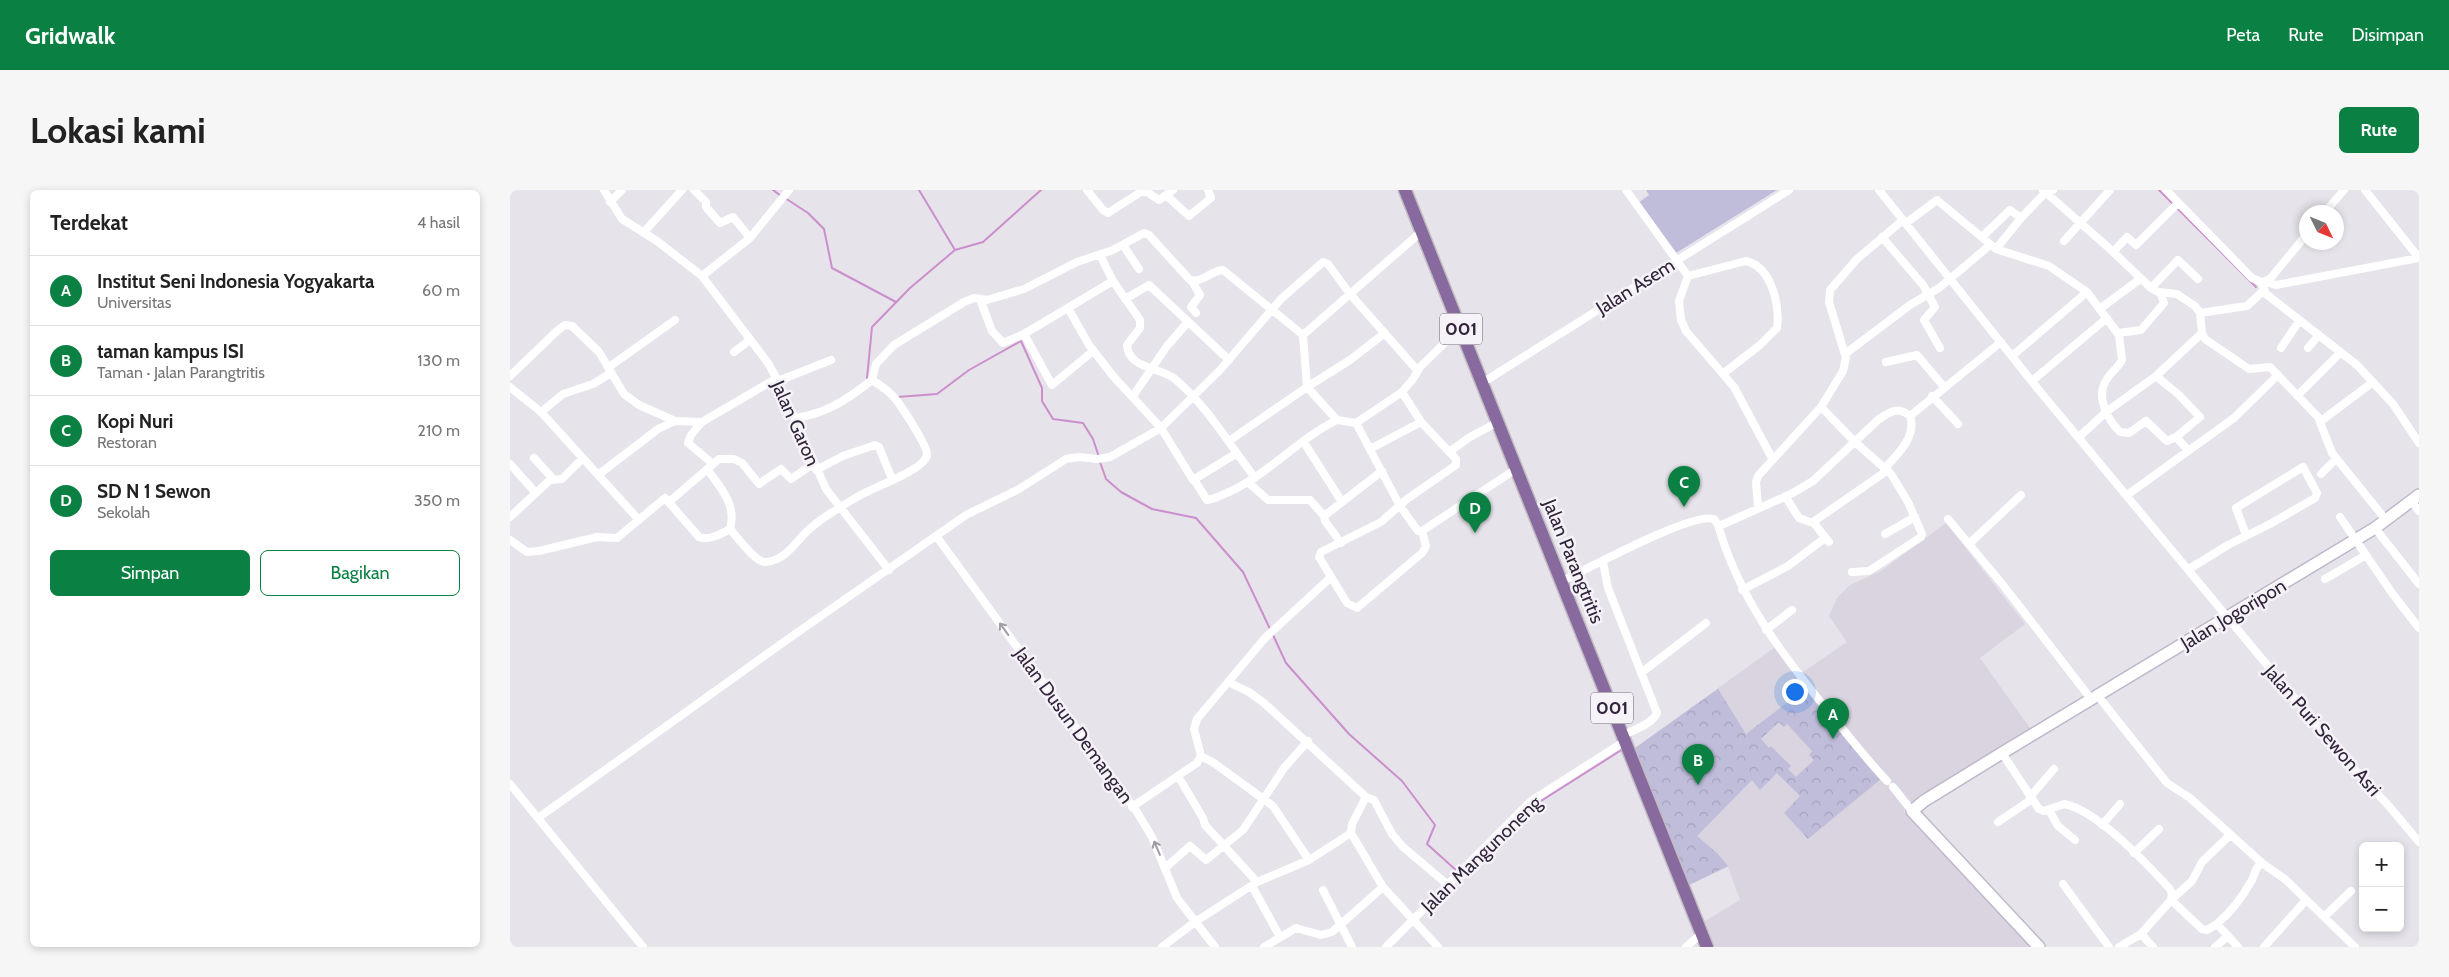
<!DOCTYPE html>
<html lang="id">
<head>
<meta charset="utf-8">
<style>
  :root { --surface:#fff; --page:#f6f6f6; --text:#222; --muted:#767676; --line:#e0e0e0; --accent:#0b8043 }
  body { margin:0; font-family:Cabin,sans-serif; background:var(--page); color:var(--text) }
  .controls { position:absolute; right:15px; bottom:15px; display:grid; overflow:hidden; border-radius:8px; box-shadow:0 2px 8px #0003 }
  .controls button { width:45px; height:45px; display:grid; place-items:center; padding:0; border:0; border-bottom:1px solid var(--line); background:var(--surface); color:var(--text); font:25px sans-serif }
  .compass { position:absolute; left:1789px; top:15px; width:45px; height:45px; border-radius:50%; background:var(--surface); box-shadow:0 2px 8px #0003; rotate:133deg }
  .you { position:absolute; left:1284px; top:501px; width:18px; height:18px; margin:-12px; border:4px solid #fff; border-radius:50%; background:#1a73e8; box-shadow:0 0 0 8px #1a73e833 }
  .badge { display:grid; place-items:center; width:32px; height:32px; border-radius:50%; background:var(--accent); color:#fff; font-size:16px; font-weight:700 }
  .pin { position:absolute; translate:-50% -41px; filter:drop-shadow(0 1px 2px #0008) }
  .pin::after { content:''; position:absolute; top:26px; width:18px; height:15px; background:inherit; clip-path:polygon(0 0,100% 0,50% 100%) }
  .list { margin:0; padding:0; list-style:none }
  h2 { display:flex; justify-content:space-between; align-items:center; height:65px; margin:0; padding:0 20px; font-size:21px }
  h2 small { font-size:16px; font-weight:400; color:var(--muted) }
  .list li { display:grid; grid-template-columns:32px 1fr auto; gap:15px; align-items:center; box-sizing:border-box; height:70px; padding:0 20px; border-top:1px solid var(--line) }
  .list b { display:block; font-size:19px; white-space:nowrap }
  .list p { margin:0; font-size:16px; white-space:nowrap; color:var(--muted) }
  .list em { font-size:16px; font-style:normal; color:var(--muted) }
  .actions { display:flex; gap:10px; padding:15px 20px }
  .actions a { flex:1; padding:11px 0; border:1px solid var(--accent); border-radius:8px; text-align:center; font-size:18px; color:var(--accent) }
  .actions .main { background:var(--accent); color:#fff }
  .map { position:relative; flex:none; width:1909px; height:757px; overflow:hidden; border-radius:8px }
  header { display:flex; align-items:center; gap:30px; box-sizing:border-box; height:70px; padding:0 25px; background:var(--accent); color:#fff }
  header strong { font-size:24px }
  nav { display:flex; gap:28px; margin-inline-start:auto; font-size:18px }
  .intro { display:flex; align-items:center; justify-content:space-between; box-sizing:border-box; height:120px; padding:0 30px }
  h1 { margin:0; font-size:35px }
  .button { padding:12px 22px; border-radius:8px; background:var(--accent); color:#fff; font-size:18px; font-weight:700 }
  main { display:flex; gap:30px; padding:0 30px }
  aside { flex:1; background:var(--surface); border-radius:8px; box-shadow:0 2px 8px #0003 }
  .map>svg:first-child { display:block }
  .built { fill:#d9d4df }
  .park { fill:url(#park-crowns); fill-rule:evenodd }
  .garden { fill:#c0bddb }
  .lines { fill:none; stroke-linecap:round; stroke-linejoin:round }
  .stream { stroke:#cb8fcc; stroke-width:2 }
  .secondary-casing { stroke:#c0b7ca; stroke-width:14 }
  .primary-casing { stroke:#c1bdc4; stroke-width:15 }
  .street { stroke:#fff; stroke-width:8 }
  .secondary { stroke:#fff; stroke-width:11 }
  .primary { stroke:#886a9e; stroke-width:12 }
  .oneway { stroke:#a29ca7 }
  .labels { text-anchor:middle; stroke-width:5; stroke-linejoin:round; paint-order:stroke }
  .shield { fill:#f5f3f8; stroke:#6c6274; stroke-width:1 }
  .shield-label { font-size:18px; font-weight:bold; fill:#31243b }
  .street-label { font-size:19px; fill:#31243b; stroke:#f5f3f8 }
</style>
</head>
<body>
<header>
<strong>Gridwalk</strong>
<nav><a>Peta</a><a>Rute</a><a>Disimpan</a></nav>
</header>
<div class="intro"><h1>Lokasi kami</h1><a class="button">Rute</a></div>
<main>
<aside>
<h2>Terdekat<small>4 hasil</small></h2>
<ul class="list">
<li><span class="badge">A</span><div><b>Institut Seni Indonesia Yogyakarta</b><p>Universitas</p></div><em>60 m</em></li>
<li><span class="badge">B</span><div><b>taman kampus ISI</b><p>Taman · Jalan Parangtritis</p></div><em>130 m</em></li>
<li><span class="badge">C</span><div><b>Kopi Nuri</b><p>Restoran</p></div><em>210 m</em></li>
<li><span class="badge">D</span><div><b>SD N 1 Sewon</b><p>Sekolah</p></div><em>350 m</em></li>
</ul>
<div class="actions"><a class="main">Simpan</a><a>Bagikan</a></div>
</aside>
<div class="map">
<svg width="1909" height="757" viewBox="0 0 1909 757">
  <defs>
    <pattern id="park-crowns" width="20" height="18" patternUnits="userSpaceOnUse" patternTransform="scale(1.25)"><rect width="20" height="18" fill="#c0bddb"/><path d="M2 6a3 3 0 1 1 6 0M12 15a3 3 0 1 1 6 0" fill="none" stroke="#a5a2bd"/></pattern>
  </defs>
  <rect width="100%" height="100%" fill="#e6e3eb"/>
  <!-- built -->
  <path class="built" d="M 1436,333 L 1515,434 L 1470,468 L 1522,541 L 1393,621 L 1522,757 L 1205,757 L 1195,731 L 1230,710 L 1218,677 L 1177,696 L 1125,558 L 1268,455 L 1290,484 L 1337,452 L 1319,426 L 1327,408 L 1340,395 L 1371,381 Z"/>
  <!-- park -->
  <path class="park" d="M 1296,498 L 1371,589 L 1298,649 L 1274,623 L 1290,606 L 1267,583 L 1250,600 L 1242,590 L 1187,646 L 1207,663 L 1218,676 L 1177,696 L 1125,558 L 1208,499 L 1236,544 ZM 1269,532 L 1274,537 L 1277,534 L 1302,561 L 1299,565 L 1304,570 L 1286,587 L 1278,579 L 1281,576 L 1261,556 L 1259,558 L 1251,549 Z"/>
  <!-- garden -->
  <path class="garden" d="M 1136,0 L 1267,0 L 1166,63 L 1128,13 L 1139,5 Z"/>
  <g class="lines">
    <!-- stream -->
    <path class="stream" d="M 263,0 L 271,6
      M 409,0 L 445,60
      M 1649,0 L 1663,14
      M 275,8 L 298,23 L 314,39 L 322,78 L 386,112
      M 1667,18 L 1746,97
      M 359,190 L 357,188 L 362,137 L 400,98 L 445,60 L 473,52 L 531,0
      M 387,207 L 427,204 L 459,180 L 511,151 L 532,198 L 532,211 L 543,229 L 573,233 L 583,249 L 589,267
      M 590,272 L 596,289 L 611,302 L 642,319 L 686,328 L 733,382 L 761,441
      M 763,445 L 776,473 L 839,544 L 892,591 L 925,635 L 917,654 L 947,681
      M 998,639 L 1023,616 L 1113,559"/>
    <defs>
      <path id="secondary" d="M 1529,757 L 1402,621 L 1414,611 L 1492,563 L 1865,338 L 1909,305"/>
      <path id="primary" d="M 895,0 L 1197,757"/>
    </defs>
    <!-- secondary casing -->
    <use href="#secondary" class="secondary-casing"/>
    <!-- primary casing -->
    <use href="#primary" class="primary-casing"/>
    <!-- street -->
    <path class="street" d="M 94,0 L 112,29 L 147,51 L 192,86 L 258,173 L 268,191 L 316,299 L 379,380
      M 184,0 L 196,12 L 196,17 L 210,33 L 223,27 L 240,48
      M 577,0 L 593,20 L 598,23 L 631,2 L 637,2 L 649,10 L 663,0
      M 1116,0 L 1178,86
      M 1369,0 L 1528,199 L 1835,569 L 1878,615 L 1909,652
      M 1533,0 L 1600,59 L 1641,98 L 1648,102 L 1667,104 L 1685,116 L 1690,123 L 1692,143 L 1695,149 L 1739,179 L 1760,177 L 1808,227 L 1822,263 L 1876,330
      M 1656,0 L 1742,88 L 1751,92
      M 1855,0 L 1909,68
      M 657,6 L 679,26 L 701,8 L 698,0
      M 100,12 L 112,0
      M 1815,22 L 1834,0
      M 1396,33 L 1427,10 L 1486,59 L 1539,76 L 1577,102 L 1609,145 L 1612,170 C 1608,178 1601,182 1597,189 C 1585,206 1597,229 1610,242 L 1619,243 L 1636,231 L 1657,251 L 1666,247 L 1690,227 L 1669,205 L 1646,186
      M 134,42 L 172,0
      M 1372,47 L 1413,95 L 1425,117 L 1414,130 L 1430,158
      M 1472,47 L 1500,20 L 1511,28 L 1533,5 L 1543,0
      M 1554,51 L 1600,0
      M 613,55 L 629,79
      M 1486,59 L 1511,28
      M 1603,62 L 1617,47 L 1626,55 L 1668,13
      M 590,65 L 603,91 L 630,130 L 630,138 L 617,155 C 618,179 651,177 665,189 C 698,217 719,254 745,288
      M 192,86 L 240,48 L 279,0
      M 1178,86 L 1169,111 L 1171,130 L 1176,141 L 1224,197 L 1263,270
      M 1178,86 L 1236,71 C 1262,77 1270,116 1267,138 L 1250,155 L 1214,183
      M 682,91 L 690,105 L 681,117 L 686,123
      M 1751,92 L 1756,104 L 1847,175 L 1883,214 L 1909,253
      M 1753,92 L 1760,89 L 1796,45
      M 1755,92 L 1766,95 L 1909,68
      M 1641,98 L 1668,70 L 1688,89
      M 470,109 L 482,141 L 493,153 L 514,144 L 603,91
      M 615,109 L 639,95 L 719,170
      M 558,118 L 579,155 L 603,186 L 651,238 L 683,290 L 727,263
      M 1591,118 L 1630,89
      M 1690,123 L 1737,116 L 1753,101
      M 1608,143 L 1631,140 L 1654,113 L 1650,102
      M 514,144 L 542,195 L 583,161
      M 1771,158 L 1789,131
      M 1798,158 L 1809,145
      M 224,162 L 240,150
      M 1335,164 L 1400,115 L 1429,98 L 1480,55
      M 1502,166 L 1577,102
      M 1376,172 L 1407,165 L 1434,197
      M 99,177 L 165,130
      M 907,180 L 840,104 L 911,42
      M 0,186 L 48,140 L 55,135 L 62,136 L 89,162 L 114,204 L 129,215 L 165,231
      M 268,191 L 321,170
      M 1522,191 L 1597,128
      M 972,193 L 1279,0
      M 0,197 L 31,222 L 129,330
      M 892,202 L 911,232 L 946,269 L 946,275 L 897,309 L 871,332 L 811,362 L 809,367 L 837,413 L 847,418 L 912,363 L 916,356 L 912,341
      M 1788,205 L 1831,162
      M 623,206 L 657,156 L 678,132
      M 1422,206 L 1448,234
      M 1311,217 L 1345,252 L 1381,284 L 1398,312 L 1412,344 L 1411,347 L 1359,381 L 1342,382
      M 31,222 L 53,204 L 83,194 L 101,183
      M 1400,226 L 1491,152
      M 285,228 C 316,224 338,209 362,190 L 366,174 L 384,155 L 454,112 L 464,108 L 477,110 L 514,99 L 567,72 L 603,60 L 634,43 L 639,45 L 680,90 C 693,93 700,81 713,80 L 793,145
      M 1811,231 L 1863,192
      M 192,232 L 181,245 L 178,253 L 203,274
      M 846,233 L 890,316 L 908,341 L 912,341 L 1006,279
      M 1569,247 L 1596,222 L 1646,186 L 1692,143
      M 1666,247 L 1678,260
      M 719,251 L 797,197 L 840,170 L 875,143
      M 793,251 L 832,312
      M 860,259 L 911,232
      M 939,262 L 960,247 L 988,232
      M 24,268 L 44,290
      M 0,274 L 25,302
      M 197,279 C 211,298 227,315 220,339
      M 306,280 L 333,266 L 365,255 L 369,257 L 382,289
      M 1811,284 L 1826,269
      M 88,285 L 148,239 L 165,231 L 192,232 L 267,188
      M 685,291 L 697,310 C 705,309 712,305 719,302 C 759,284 788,249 827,230
      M 739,293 L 758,310 L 800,310 L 814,326
      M 1617,305 L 1724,228 L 1768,185
      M 1275,306 L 1289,328 L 1303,333
      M 1901,311 L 1909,321
      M 159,312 L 209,269 L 224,269 L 232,273 L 249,294 L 271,279 L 281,289 L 303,274
      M 1248,318 L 1246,292 L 1248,286 L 1311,217 L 1333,181 L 1336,168 L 1319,112 L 1320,100 L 1347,69 L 1393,30
      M 0,327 L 40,290 L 52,289 L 73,268
      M 1830,327 L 1882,403 L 1909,438
      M 1438,329 L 1493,395 L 1581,509
      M 1209,336 L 1281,304 L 1303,291 L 1369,229 C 1381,221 1388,216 1400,226 C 1407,246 1388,264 1375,278
      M 1865,338 L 1909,394
      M 1375,344 L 1405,327
      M 427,347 L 627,622 L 642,647 L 667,708 L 705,757
      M 0,350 L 17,362 L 29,361 L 87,347 L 107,348 L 155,308 L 189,347 C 199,351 211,344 220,339 C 227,347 246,373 256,372 C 278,370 287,348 303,336 C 316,325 332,316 347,307 C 361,298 415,280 417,265 C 418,256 390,214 383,206 C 377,200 370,195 362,190
      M 1319,352 L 1303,332 L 1378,280
      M 831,353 L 815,331 L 814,326 L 872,281
      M 1460,353 L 1511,305
      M 1093,372 L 1098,398 L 1147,523 C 1142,534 1124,540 1113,545
      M 1679,379 L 1718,355 L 1760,334 L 1805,308 L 1807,303 L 1793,277 L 1726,318 L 1736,345
      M 1815,389 L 1856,365
      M 1052,391 C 1078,379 1181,322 1204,329 L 1208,335 C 1229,408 1271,463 1318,521 C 1337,544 1356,569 1377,591
      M 1232,400 L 1278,376 L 1315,348
      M 1256,440 L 1282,420
      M 1131,483 L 1196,433
      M 718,492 L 739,502 L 754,513 L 856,607 L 864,610 L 882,644 L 893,657 L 938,695
      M 1588,506 L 1657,593 L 1680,608 L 1752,673
      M 1492,563 L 1529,619 L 1534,621 L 1554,614 C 1587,620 1637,674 1660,699 L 1662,704 L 1661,710 L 1631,744
      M 691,566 L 704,573 L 763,616 L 799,670
      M 668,586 L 693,628 L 695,635 L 747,692
      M 0,594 L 133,757
      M 1383,597 L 1402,621
      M 856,607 L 842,634 L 841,643 L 873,697 L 928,757
      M 1520,607 L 1544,579
      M 622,617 L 687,573 L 691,566 L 684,539 L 687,529 L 755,448 L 820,388
      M 1539,620 L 1548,636 L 1565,650
      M 28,628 L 278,449 L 456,325 L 509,299 L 556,269 L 569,267 L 588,269 L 600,267 L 651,238 L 710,180 L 771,109 L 813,72 L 818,74 L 840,104 L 793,145 L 797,197 L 827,230 L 846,233 L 892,202 L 903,189 L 910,177 L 950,138
      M 1488,632 L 1522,609
      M 1592,635 L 1610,614
      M 1720,645 L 1692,672 L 1682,691 L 1661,710 L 1692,739 L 1697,740 L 1707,734 L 1728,757
      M 1624,663 L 1649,639
      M 655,678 L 680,656 L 696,670 L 733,640 L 774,578 L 798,551
      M 1553,694 L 1599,757
      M 742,696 L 770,747
      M 813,700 L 842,757
      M 1814,727 L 1841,701
      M 1707,734 C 1721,722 1733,706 1742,690 C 1745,683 1746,676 1752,673 L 1776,690 L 1845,757
      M 652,757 L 685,732 L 747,692 L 799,670 L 841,643
      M 754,757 L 786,738 L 811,745 L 822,742 L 873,697
      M 876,757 L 1021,611 L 1115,551
      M 1176,757 L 1192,743
      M 1609,757 L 1631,744 L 1643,757
      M 1705,757 L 1718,746
      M 1754,757 L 1796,710"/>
    <!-- secondary -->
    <use href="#secondary" class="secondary"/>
    <!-- primary -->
    <use href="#primary" class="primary"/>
  </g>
  <!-- one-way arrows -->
  <defs><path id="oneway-shaft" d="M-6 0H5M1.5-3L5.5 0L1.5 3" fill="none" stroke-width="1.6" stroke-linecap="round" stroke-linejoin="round" transform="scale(1.25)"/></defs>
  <g class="oneway">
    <use href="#oneway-shaft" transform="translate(494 439) rotate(-126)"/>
    <use href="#oneway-shaft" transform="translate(647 658) rotate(-113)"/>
  </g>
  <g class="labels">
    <!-- shield labels -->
    <g class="shield">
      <rect x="930" y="123.5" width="42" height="31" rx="4"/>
      <rect x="1081" y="502.5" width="42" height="31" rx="4"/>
    </g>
    <g class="shield-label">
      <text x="951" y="145">001</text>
      <text x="1102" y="524">001</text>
    </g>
    <!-- street labels -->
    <g class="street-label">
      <text transform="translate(1125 96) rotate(-32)" y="7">Jalan Asem</text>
      <text transform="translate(286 233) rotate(66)" y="7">Jalan Garon</text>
      <text transform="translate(1064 371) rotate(68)" y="7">Jalan Parangtritis</text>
      <text transform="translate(1723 424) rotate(-31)" y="7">Jalan Jogoripon</text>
      <text transform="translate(564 535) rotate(54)" y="7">Jalan Dusun Demangan</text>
      <text transform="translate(1813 540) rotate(49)" y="7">Jalan Puri Sewon Asri</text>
      <text transform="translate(971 664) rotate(-44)" y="7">Jalan Mangunoneng</text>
    </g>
  </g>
</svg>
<div class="controls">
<button>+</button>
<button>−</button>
</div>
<svg class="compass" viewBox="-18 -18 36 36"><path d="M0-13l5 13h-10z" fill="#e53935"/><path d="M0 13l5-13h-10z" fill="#767676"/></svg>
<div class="you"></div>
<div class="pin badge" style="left:1323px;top:549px">A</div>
<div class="pin badge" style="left:1188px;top:595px">B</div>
<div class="pin badge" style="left:1174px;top:317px">C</div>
<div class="pin badge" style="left:965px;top:343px">D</div>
</div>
</main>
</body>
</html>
